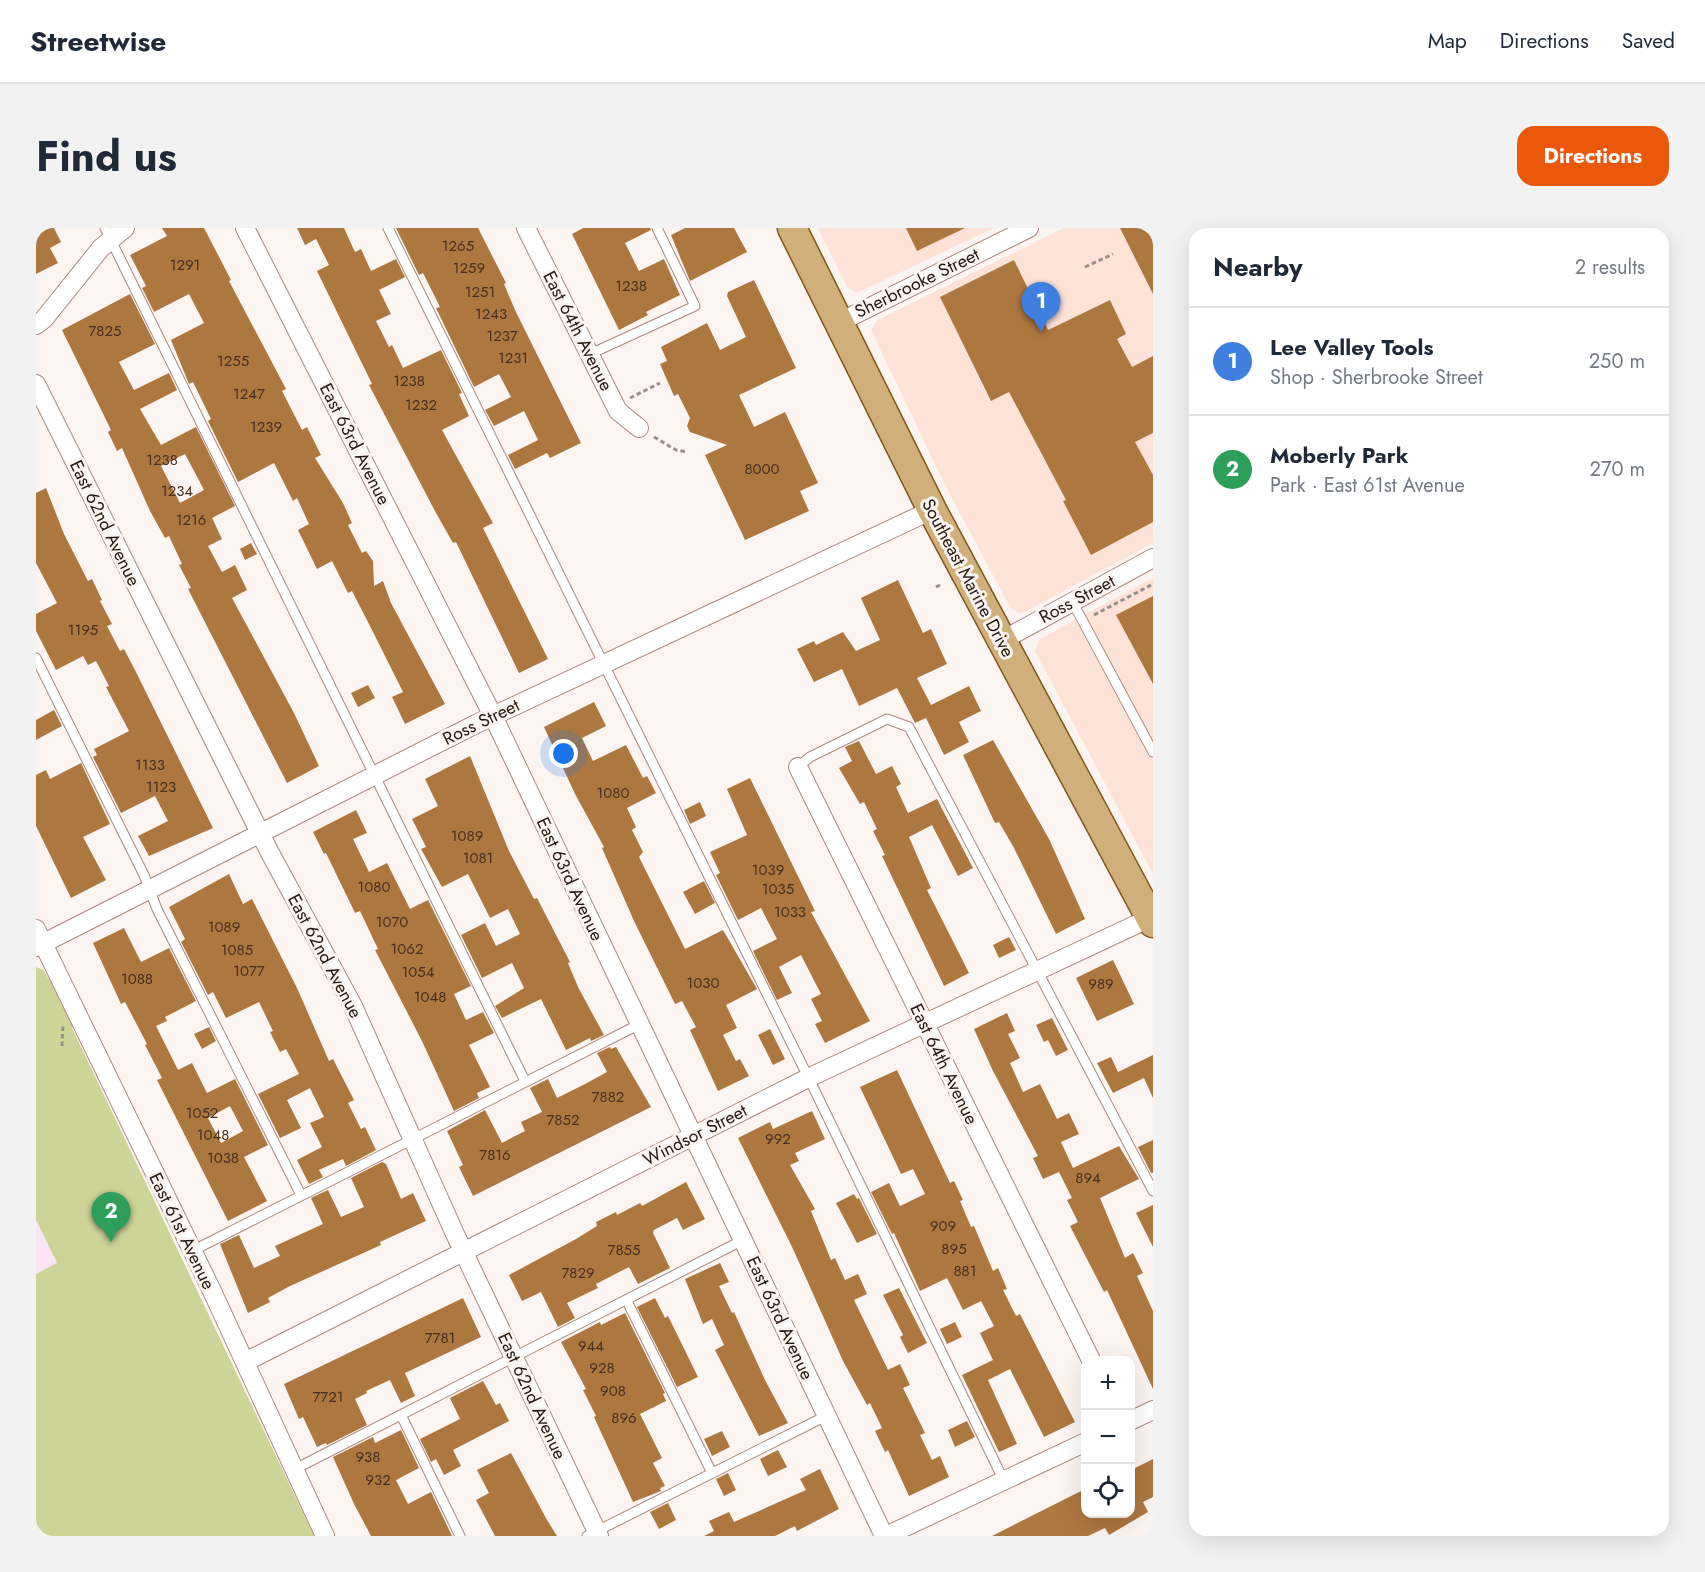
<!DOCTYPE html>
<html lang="en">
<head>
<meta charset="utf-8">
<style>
  :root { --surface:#fff; --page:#f2f2f3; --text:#1f2937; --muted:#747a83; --line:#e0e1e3; --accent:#ea580c }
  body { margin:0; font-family:Jost,sans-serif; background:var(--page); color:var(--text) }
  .controls { position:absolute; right:18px; bottom:18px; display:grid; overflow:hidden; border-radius:12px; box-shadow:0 6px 24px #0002 }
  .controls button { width:54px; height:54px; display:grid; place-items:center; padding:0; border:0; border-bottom:2px solid var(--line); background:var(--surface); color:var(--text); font:30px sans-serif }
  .you { position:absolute; left:528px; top:526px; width:21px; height:21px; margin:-15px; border:4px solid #fff; border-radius:50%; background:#1a73e8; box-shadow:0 0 0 9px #1a73e833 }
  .badge { display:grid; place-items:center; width:39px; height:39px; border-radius:50%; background:var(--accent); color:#fff; font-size:20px; font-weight:700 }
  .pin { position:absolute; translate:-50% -50px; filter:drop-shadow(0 2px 3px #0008) }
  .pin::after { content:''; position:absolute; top:32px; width:21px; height:18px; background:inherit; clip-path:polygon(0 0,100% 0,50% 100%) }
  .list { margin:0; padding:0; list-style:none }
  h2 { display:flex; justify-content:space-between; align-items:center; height:78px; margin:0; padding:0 24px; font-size:26px }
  h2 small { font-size:20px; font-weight:400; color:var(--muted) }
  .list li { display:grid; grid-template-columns:39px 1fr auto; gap:18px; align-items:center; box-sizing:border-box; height:108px; padding:0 24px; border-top:2px solid var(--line) }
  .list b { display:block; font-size:22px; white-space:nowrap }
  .list p { margin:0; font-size:20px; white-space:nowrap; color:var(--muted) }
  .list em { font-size:20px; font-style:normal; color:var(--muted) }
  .icon { flex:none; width:33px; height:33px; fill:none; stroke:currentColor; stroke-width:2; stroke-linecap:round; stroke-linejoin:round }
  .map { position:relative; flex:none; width:1117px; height:1308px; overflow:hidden; border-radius:18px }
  header { display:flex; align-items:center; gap:36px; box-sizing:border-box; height:84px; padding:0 30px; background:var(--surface); border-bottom:2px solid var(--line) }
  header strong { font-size:28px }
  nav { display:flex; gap:33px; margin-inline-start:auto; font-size:21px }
  .intro { display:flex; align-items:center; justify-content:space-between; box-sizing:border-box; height:144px; padding:0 36px }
  h1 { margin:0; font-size:42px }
  .button { padding:15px 27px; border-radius:18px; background:var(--accent); color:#fff; font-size:21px; font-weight:700 }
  main { display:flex; gap:36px; padding:0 36px }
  aside { flex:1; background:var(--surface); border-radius:18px; box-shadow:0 6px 24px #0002 }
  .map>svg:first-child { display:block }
  .built { fill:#fde2d8 }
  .education { fill:#fae4f3 }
  .green { fill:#cdd498 }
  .building { fill:#ad7740; fill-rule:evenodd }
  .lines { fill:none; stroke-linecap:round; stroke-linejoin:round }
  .service-casing { stroke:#aa887c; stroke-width:11 }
  .minor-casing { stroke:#aa887c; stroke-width:20 }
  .primary-casing { stroke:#81571c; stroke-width:31 }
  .path { stroke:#988e8a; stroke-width:3; stroke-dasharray:4.5 3; stroke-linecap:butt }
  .service { stroke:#fff; stroke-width:9 }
  .minor { stroke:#fff; stroke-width:18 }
  .primary { stroke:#d1af7a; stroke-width:28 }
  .labels { text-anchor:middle; stroke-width:6; stroke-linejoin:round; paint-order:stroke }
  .number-label { font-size:15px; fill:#48301f }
  .street-label { font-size:18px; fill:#261914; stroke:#fbf4f1 }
</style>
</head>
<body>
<header>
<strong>Streetwise</strong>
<nav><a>Map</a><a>Directions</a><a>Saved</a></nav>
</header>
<div class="intro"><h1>Find us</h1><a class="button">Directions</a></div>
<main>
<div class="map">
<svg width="1117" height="1308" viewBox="0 0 1117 1308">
  <rect width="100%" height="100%" fill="#fbf4f1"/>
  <!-- built -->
  <path class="built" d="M 782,0 L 958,0 L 821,65 L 811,59 Z
    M 1028,0 L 1117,0 L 1117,315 L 991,383 L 983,385 L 975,381 L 909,257 L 835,102 L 841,92 Z
    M 1117,350 L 1117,646 L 999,423 L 1004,411 Z"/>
  <!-- education -->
  <path class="education" d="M 0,992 L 21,1036 L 0,1046 Z"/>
  <!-- green -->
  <path class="green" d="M 0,739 L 7,742 L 13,751 L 16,750 L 25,776 L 27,775 L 40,795 L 36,800 L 278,1308 L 0,1308 L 0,1046 L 21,1035 L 0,992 Z"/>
  <!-- building -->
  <path class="building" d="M 0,0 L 18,0 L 25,14 L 14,20 L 22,35 L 0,46 Z
    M 126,0 L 168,0 L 195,52 L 193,53 L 250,161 L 246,163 L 266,202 L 271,199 L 285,227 L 279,230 L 307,275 L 316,295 L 312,297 L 326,325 L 330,323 L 337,333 L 338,358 L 347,353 L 355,375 L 409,476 L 369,496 L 356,469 L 367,464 L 335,400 L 316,363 L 312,365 L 296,333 L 281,341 L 262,302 L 273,296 L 261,270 L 257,273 L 238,235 L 202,254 L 172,193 L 175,191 L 157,154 L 153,156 L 135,112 L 168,95 L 153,66 L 118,84 L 106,60 L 110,58 L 94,27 L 131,8 Z
    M 261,0 L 308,0 L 319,24 L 325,21 L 335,43 L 360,31 L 369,49 L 343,62 L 355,86 L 340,93 L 353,119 L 356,117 L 367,140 L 405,122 L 426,165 L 423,166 L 433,188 L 406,202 L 457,295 L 447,300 L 512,431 L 483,445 L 420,314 L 417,315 L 400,285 L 333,157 L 336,156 L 281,43 L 293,37 L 280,11 L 269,17 Z
    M 360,0 L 442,0 L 470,55 L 468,56 L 479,82 L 545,215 L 514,230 L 511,225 L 479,241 L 472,227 L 502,212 L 488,183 L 458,198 L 449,182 L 475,169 L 463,146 L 438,159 L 400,80 L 404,79 L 387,45 L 383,47 Z
    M 547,0 L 614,0 L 615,2 L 589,15 L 603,43 L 628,31 L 644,67 L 610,84 L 612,87 L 583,102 L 536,6 Z
    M 649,0 L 698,0 L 711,24 L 654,53 L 635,7 Z
    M 870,0 L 929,0 L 881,23 Z
    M 1084,0 L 1117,0 L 1117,66 Z
    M 978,32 L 1012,102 L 1074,72 L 1090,106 L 1081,111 L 1096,139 L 1117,128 L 1117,205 L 1099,214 L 1117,247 L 1117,294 L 1055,327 L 1027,273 L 1030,272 L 973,164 L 955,173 L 904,69 Z
    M 718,52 L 760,140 L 703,167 L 718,199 L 749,184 L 782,255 L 764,263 L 773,283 L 709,312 L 669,227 L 691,217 L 654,204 L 651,198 L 654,190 L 642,166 L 638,168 L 624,136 L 631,133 L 625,119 L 671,95 L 684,122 L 710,109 L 691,68 L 692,64 Z
    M 94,66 L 119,116 L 83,134 L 98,162 L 133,145 L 141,162 L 104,181 L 125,217 L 160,199 L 199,278 L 176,290 L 186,311 L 172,318 L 186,344 L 199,337 L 211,362 L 196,370 L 258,485 L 283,538 L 251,555 L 152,361 L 155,360 L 143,337 L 146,336 L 133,308 L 129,310 L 114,283 L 86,220 L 81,223 L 72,204 L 75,202 L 26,102 ZM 149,226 L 168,262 L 144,275 L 125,238 Z
    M 10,260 L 28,306 L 52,353 L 56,351 L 66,372 L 64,373 L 76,396 L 71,398 L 84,423 L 88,421 L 100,444 L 177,600 L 113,628 L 102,608 L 132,593 L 119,568 L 85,585 L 57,529 L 61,527 L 58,521 L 93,503 L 70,459 L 73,458 L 60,433 L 52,437 L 47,428 L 20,442 L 0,403 L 0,386 L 21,375 L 0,335 L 0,265 Z
    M 215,315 L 221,326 L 209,332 L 204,321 Z
    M 862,352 L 887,405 L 895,401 L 911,436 L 881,450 L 895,477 L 933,458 L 945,483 L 923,494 L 933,514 L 908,527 L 890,490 L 879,495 L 861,460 L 823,478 L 806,441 L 778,454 L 761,421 L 778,413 L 780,417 L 807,404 L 820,423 L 844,412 L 825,370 Z
    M 1117,368 L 1117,456 L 1080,387 Z
    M 332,457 L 339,470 L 322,479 L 315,465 Z
    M 558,474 L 570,498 L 546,510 L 557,533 L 590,517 L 607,550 L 611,548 L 620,565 L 591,580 L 600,599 L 596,602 L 607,624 L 603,629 L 649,721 L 687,702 L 721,761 L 690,777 L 701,800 L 687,807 L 700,833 L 704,831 L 713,848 L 682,863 L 654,802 L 660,799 L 646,773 L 639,776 L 598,693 L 566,620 L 568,619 L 539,566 L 508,499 Z
    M 18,482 L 26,498 L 0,512 L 0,492 Z
    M 957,512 L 1013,611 L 1049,691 L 1020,706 L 978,620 L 963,594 L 959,595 L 927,527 Z
    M 823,513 L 840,546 L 856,538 L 865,556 L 860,559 L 872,585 L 901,571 L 937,640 L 922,648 L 896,597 L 873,609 L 895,660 L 891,662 L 933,745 L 908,758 L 846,628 L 849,627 L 837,603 L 841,601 L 828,574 L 824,576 L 803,540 L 816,533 L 809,519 Z
    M 434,528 L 473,623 L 498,671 L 501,670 L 534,734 L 532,735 L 542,759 L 568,807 L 555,813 L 554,810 L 530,822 L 505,771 L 466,790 L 459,778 L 488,760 L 476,735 L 446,750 L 425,707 L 449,695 L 460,718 L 484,706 L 472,681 L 454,690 L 432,646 L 406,659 L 385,621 L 390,619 L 376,591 L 402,578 L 389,551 Z
    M 45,535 L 74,596 L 47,609 L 70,652 L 35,670 L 0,598 L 0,547 L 10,542 L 14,551 Z
    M 714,550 L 779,683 L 775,684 L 834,793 L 789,815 L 779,796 L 786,793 L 775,771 L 785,766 L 765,727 L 743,739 L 756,765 L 741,772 L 717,723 L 741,711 L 725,680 L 702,692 L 680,647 L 684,645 L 674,624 L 711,607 L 691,561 Z
    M 664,574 L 670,588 L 654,596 L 648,582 Z
    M 320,582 L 331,605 L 317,611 L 333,644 L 351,635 L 374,681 L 392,672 L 435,758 L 418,766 L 430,792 L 447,784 L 458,805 L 433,817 L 454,859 L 441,865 L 443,870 L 418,883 L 386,813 L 339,722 L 342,721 L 324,683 L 319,685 L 290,625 L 288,626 L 277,604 Z
    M 193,646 L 207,676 L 216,671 L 261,760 L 293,833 L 297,831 L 318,872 L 312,875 L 325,901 L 329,899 L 340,922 L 310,938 L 307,931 L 283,942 L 287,949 L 273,956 L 261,932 L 286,919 L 274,895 L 288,889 L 274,860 L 251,872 L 265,900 L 244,910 L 222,866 L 263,846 L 250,821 L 244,824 L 234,804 L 237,803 L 223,774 L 190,790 L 177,764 L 172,767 L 145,714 L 149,711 L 133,679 Z
    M 668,653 L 679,675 L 659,686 L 647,664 Z
    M 88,700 L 105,734 L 133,720 L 160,773 L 129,789 L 131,793 L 120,798 L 142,842 L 156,835 L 171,865 L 199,851 L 232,917 L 208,929 L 231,973 L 192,993 L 121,852 L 126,850 L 109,817 L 111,816 L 89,774 L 85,776 L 57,715 ZM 194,878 L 207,903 L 185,915 L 172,890 Z
    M 973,709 L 980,722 L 963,730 L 957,717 Z
    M 1077,732 L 1098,776 L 1061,793 L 1040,750 Z
    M 971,785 L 979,803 L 972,806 L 984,830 L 974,835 L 987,864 L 1004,856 L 1021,891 L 1033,885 L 1043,906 L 1025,914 L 1037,940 L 1083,918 L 1103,951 L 1064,970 L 1089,1030 L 1097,1025 L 1107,1045 L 1101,1048 L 1117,1083 L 1117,1161 L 1071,1062 L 1068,1064 L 1034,998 L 1042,994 L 1031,972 L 1036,970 L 1023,944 L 1007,951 L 997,930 L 1002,928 L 957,843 L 938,801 Z
    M 1016,790 L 1032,822 L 1020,828 L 1012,812 L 1008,814 L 1000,797 Z
    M 173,799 L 180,813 L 166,821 L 158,806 Z
    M 734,801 L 749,831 L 737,837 L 722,807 Z
    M 574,819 L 575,821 L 580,819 L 615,879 L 437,968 L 423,939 L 427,937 L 411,903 L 449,882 L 466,915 L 489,903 L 485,894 L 506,884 L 494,860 L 512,851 L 521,870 L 551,855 L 571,844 L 561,825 Z
    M 1117,827 L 1117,870 L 1108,850 L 1077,865 L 1061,835 L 1075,829 L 1082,844 Z
    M 861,842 L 914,955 L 918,953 L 927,972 L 924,973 L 935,999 L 938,998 L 957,1043 L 962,1040 L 971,1061 L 967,1062 L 980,1088 L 984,1086 L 1039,1194 L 1008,1209 L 974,1141 L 952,1152 L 981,1216 L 963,1224 L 926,1147 L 957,1132 L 944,1105 L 958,1098 L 945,1073 L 927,1082 L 911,1050 L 884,1063 L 858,1005 L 856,1006 L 835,964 L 853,955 L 864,978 L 889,966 L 877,941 L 865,946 L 824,859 Z
    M 776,883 L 789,911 L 759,925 L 763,933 L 754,937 L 779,981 L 775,983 L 795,1032 L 799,1030 L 809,1052 L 822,1046 L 831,1066 L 818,1072 L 852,1142 L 864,1136 L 874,1157 L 867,1160 L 889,1205 L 884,1207 L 896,1232 L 904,1228 L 913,1249 L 873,1268 L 852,1222 L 849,1224 L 839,1203 L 846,1200 L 834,1175 L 831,1177 L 807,1133 L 757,1021 L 702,910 L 734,894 L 737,901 Z
    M 1117,912 L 1117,945 L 1115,945 L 1102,919 Z
    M 346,934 L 350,936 L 365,971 L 377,965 L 390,993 L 344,1014 L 345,1017 L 254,1058 L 232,1070 L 234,1074 L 212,1085 L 184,1016 L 203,1007 L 218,1040 L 244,1028 L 239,1018 L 287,996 L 275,970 L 292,962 L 305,989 L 328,979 L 315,950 Z
    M 650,954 L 669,991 L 647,1002 L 641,990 L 618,1002 L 617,1005 L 634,1040 L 602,1056 L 593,1039 L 560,1056 L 562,1060 L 531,1075 L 539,1090 L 522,1099 L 505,1064 L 486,1073 L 473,1047 L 540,1011 L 561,998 L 560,994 L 580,984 L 581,987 L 604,975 L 606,978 Z
    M 818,966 L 821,971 L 823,970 L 841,1006 L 821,1015 L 800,975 Z
    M 1117,977 L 1117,1019 L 1100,985 Z
    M 684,1035 L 693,1054 L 683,1058 L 696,1085 L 698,1084 L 729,1152 L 752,1195 L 723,1208 L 679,1122 L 688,1117 L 676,1091 L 667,1096 L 649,1051 Z
    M 863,1060 L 891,1115 L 872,1125 L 864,1109 L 867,1107 L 847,1067 Z
    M 427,1070 L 445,1109 L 369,1145 L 379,1168 L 365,1175 L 354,1152 L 330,1163 L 331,1165 L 319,1171 L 331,1197 L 291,1217 L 290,1215 L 281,1219 L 267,1189 L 263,1191 L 248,1156 Z
    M 619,1070 L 629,1090 L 632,1088 L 662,1149 L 641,1159 L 601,1079 Z
    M 589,1085 L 629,1165 L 627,1166 L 630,1173 L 604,1186 L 626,1230 L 617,1235 L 629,1258 L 624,1260 L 625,1263 L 597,1274 L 558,1189 L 560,1188 L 547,1162 L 550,1161 L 525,1114 L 564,1094 L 565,1097 Z
    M 919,1094 L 926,1109 L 911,1116 L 904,1101 Z
    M 447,1153 L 460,1177 L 464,1175 L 473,1193 L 417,1222 L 425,1238 L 408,1247 L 400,1231 L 395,1234 L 384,1211 L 424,1191 L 414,1170 Z
    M 931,1193 L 939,1209 L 919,1219 L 912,1202 Z
    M 365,1202 L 383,1240 L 360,1252 L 372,1276 L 395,1264 L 416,1308 L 335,1308 L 318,1276 L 297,1229 L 337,1209 L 339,1215 Z
    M 686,1203 L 694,1219 L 676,1228 L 668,1211 Z
    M 742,1222 L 751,1239 L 732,1248 L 724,1231 Z
    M 475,1225 L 511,1292 L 521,1308 L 459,1308 L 440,1272 L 453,1265 L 441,1242 Z
    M 1117,1231 L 1117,1269 L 1107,1274 L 1112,1284 L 1073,1307 L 1069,1300 L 1052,1308 L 956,1308 L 1045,1263 L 1050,1272 L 1050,1286 L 1095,1286 L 1095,1242 Z
    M 784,1241 L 803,1281 L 761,1303 L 759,1298 L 739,1308 L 668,1308 L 678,1303 L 673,1293 L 693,1284 L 698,1294 L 770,1262 L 764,1251 Z
    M 692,1245 L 700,1262 L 688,1268 L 680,1251 Z
    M 632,1275 L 640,1292 L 623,1301 L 614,1284 Z"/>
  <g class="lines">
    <defs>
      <path id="service" d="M 69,0 L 489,853
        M 352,0 L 780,865 L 968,1253
        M 554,126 L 659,78 L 621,0
        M 1036,373 L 1117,524
        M 0,430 L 108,647 L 121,681 L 265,967
        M 762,539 L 774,529 L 851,491 L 873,499 L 1117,963
        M 156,1023 L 602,797
        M 591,1073 L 676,1245
        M 365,1187 L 424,1308
        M 259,1241 L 707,1012
        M 551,1308 L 790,1188"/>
      <path id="minor" d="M 209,0 L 457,488 L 848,1308
        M 490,0 L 582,183 L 603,200
        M 802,95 L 993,0
        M 0,97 L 8,91 L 65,20 L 89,0
        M 0,156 L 233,623 L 317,778 L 419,1006 L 563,1308
        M 965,413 L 1117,330
        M 762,539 L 1055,1132
        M 0,701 L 176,1063 L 289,1308
        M 0,719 L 440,496 L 896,282
        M 209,1134 L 772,850 L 1114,690
        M 1094,1193 L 1117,1182
        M 850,1308 L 1050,1214"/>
      <path id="primary" d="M 756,0 L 896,282 L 1117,695"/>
    </defs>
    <!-- service casing -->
    <use href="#service" class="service-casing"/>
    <!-- minor casing -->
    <use href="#minor" class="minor-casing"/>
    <!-- primary casing -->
    <use href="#primary" class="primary-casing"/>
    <!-- path -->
    <path class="path" d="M 1049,39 L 1077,26
      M 594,170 L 624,155
      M 618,209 L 640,222 L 651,224
      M 900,359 L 906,356
      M 1058,387 L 1117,356
      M 26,818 L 27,796"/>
    <!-- service -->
    <use href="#service" class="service"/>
    <!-- minor -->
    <use href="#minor" class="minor"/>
    <!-- primary -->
    <use href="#primary" class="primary"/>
  </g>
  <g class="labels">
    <!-- number labels -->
    <g class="number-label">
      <text x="422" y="23">1265</text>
      <text x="149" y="42">1291</text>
      <text x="433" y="45">1259</text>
      <text x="595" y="63">1238</text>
      <text x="444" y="69">1251</text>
      <text x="455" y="91">1243</text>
      <text x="69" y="108">7825</text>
      <text x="466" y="113">1237</text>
      <text x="477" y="135">1231</text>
      <text x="197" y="138">1255</text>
      <text x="373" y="158">1238</text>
      <text x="213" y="171">1247</text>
      <text x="385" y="182">1232</text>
      <text x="230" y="204">1239</text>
      <text x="126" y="237">1238</text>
      <text x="726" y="246">8000</text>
      <text x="141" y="268">1234</text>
      <text x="155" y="297">1216</text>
      <text x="47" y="407">1195</text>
      <text x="114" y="542">1133</text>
      <text x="125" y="564">1123</text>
      <text x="577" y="570">1080</text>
      <text x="431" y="613">1089</text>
      <text x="442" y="635">1081</text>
      <text x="732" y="647">1039</text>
      <text x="338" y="664">1080</text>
      <text x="742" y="666">1035</text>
      <text x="754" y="689">1033</text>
      <text x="356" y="699">1070</text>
      <text x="188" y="704">1089</text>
      <text x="371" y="726">1062</text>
      <text x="201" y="727">1085</text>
      <text x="213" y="748">1077</text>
      <text x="382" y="749">1054</text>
      <text x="101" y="756">1088</text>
      <text x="667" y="760">1030</text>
      <text x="1065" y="761">989</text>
      <text x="394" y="774">1048</text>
      <text x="572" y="874">7882</text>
      <text x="166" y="890">1052</text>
      <text x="527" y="897">7852</text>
      <text x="177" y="912">1048</text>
      <text x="742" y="916">992</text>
      <text x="459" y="932">7816</text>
      <text x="187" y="935">1038</text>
      <text x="1052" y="955">894</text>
      <text x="907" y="1003">909</text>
      <text x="918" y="1026">895</text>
      <text x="588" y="1027">7855</text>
      <text x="929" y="1048">881</text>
      <text x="542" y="1050">7829</text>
      <text x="404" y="1115">7781</text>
      <text x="555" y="1123">944</text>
      <text x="566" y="1145">928</text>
      <text x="577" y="1168">908</text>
      <text x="292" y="1174">7721</text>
      <text x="588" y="1195">896</text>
      <text x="332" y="1234">938</text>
      <text x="342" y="1257">932</text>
    </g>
    <!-- street labels -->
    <g class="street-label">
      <text transform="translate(881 55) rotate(-26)" y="6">Sherbrooke Street</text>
      <text transform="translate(542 103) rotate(63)" y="6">East 64th Avenue</text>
      <text transform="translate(319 216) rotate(63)" y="6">East 63rd Avenue</text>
      <text transform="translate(69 295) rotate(64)" y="6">East 62nd Avenue</text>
      <text transform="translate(932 350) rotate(62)" y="6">Southeast Marine Drive</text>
      <text transform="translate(1041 371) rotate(-28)" y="6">Ross Street</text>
      <text transform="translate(445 494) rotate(-26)" y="6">Ross Street</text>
      <text transform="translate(534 651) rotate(65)" y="6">East 63rd Avenue</text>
      <text transform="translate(289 728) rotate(62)" y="6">East 62nd Avenue</text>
      <text transform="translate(908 836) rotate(64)" y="6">East 64th Avenue</text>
      <text transform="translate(659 907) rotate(-27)" y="6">Windsor Street</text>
      <text transform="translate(146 1003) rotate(64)" y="6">East 61st Avenue</text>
      <text transform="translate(744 1090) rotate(65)" y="6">East 63rd Avenue</text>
      <text transform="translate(496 1168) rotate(65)" y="6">East 62nd Avenue</text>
    </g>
  </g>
</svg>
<div class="controls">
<button>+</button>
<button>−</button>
<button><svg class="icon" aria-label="locate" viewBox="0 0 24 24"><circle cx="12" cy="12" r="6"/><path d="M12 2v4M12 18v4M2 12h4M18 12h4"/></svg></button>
</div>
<div class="you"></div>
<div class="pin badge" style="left:1005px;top:104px;background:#3f7fe0">1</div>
<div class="pin badge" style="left:75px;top:1014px;background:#2e9e5b">2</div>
</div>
<aside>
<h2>Nearby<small>2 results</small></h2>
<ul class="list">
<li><span class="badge" style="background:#3f7fe0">1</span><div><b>Lee Valley Tools</b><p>Shop · Sherbrooke Street</p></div><em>250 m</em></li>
<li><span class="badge" style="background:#2e9e5b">2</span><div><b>Moberly Park</b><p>Park · East 61st Avenue</p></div><em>270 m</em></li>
</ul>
</aside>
</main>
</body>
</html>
